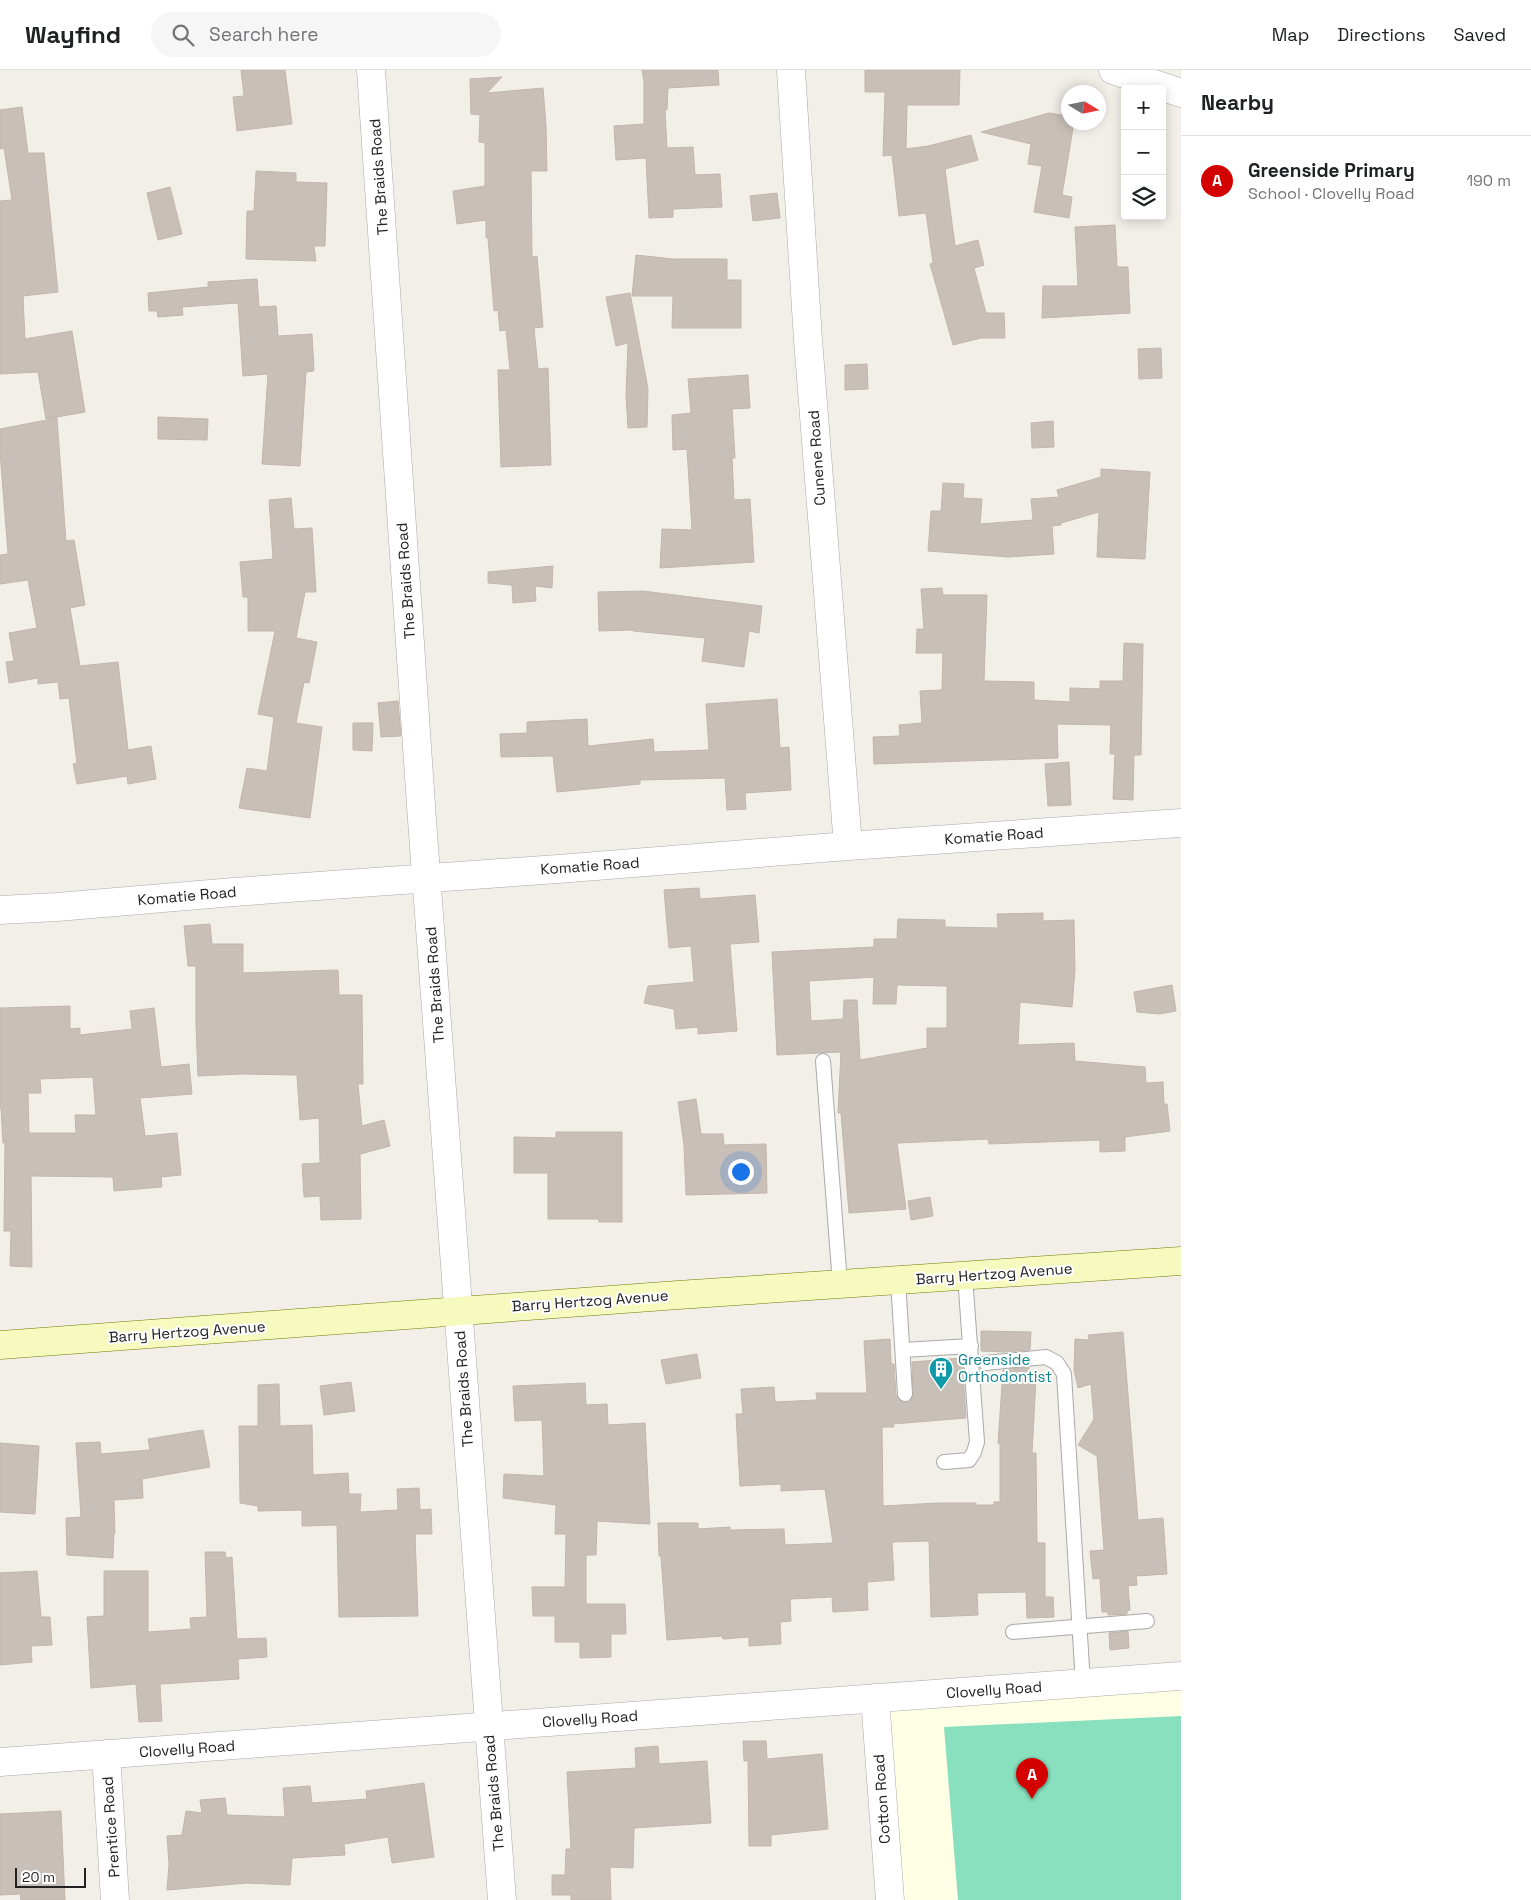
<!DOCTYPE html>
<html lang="en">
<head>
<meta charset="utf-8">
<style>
  :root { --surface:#fff; --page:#f6f6f6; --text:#202124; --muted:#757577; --line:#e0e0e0; --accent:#d40000 }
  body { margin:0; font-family:"Space Grotesk",sans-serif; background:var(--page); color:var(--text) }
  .controls { position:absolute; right:15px; top:15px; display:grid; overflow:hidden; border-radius:5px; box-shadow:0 2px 12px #0003 }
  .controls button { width:45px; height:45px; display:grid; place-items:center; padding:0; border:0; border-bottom:1px solid var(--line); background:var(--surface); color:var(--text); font:25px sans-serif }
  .compass { position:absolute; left:1061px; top:15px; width:45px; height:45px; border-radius:50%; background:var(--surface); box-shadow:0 2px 12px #0003; rotate:100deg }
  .scale { position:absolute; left:15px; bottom:12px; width:71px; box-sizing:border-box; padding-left:5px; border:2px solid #222; border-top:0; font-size:14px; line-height:18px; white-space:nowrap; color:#222; -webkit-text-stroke:4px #fff; paint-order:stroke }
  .you { position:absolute; left:740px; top:1101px; width:18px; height:18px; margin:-12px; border:4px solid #fff; border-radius:50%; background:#1a73e8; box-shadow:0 0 0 8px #1a73e833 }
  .badge { display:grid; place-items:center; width:32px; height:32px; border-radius:50%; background:var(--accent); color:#fff; font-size:16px; font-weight:700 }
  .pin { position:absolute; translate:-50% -41px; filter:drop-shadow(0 1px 2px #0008) }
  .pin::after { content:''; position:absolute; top:26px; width:18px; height:15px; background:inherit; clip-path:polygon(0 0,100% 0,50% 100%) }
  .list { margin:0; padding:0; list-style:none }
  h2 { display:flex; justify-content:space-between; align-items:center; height:65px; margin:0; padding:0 20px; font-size:21px }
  h2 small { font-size:16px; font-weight:400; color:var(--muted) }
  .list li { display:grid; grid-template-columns:32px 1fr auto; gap:15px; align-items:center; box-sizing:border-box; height:90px; padding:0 20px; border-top:1px solid var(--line) }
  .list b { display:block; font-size:19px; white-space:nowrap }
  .list p { margin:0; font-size:16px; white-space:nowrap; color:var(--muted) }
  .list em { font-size:16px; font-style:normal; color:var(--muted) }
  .icon { flex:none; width:28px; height:28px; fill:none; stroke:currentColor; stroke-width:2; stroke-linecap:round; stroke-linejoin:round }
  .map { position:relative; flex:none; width:1181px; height:1830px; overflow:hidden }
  header { display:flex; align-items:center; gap:30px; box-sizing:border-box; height:70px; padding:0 25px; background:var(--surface); border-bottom:1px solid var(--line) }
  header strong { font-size:24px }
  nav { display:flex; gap:28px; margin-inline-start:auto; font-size:18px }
  .search { width:350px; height:45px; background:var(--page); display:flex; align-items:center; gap:12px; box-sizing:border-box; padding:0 18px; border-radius:28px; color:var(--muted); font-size:19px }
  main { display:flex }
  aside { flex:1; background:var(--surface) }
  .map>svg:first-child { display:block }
  .education { fill:#ffffe5 }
  .pitch { fill:#88e0be }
  .building { fill:#c7bfb8; stroke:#c4b6ab; fill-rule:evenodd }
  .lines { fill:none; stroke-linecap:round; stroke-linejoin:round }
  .lane-casing { stroke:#a9a9a9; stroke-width:16 }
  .street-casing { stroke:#a9a9a9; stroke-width:29 }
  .secondary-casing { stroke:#707d05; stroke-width:29 }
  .lane { stroke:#fff; stroke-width:14 }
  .street { stroke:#fff; stroke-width:28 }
  .secondary { stroke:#f7fabf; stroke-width:28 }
  .labels { text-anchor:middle; stroke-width:4; stroke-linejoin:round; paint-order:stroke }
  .street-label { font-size:15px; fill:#222; stroke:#fff }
  .culture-label { font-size:15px; fill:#0d838f; stroke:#fff; text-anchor:start }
</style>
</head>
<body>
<header>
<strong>Wayfind</strong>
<div class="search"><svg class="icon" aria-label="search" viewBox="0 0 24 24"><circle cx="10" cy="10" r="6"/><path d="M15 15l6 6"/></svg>Search here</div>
<nav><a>Map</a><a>Directions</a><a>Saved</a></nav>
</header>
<main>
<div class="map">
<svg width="1181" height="1830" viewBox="0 0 1181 1830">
  <rect width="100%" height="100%" fill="#f2efe9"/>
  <!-- education -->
  <path class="education" d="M 1181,1606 L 1181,1830 L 890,1830 L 875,1628 Z"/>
  <!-- pitch -->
  <path class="pitch" d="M 1181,1646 L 1181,1830 L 958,1830 L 944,1657 Z"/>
  <!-- building -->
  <path class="building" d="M 241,0 L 285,0 L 292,54 L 237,61 L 233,27 L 244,26 Z
    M 642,0 L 718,0 L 719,15 L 668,18 L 667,40 L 665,40 L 667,78 L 693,77 L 695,105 L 720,104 L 722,137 L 673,139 L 673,147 L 649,148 L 646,88 L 616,90 L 614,56 L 644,54 L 644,12 Z
    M 865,0 L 960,0 L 959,35 L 907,35 L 906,79 L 928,76 L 971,65 L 978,90 L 945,99 L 955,176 L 978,170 L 984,195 L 974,198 L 986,243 L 1004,243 L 1005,268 L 981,268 L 953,275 L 930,194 L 933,193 L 926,143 L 899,146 L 892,85 L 883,86 L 885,22 L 865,22 Z
    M 502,7 L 487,23 L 543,18 L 546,56 L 547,101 L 531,101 L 532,187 L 537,186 L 543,257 L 534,258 L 538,299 L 548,298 L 551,395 L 501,397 L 498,300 L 510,300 L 506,260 L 500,261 L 498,240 L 494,241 L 488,168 L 486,168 L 486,150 L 457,154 L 453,121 L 485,116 L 485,73 L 479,72 L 480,45 L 471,44 L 470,9 Z
    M 22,37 L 28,83 L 44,83 L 58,222 L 23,226 L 25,269 L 72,261 L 85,342 L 46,349 L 38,302 L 0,304 L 0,131 L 12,130 L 4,78 L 0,79 L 0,40 Z
    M 1049,43 L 1068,46 L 1068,52 L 1074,52 L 1062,125 L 1072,127 L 1069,148 L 1034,142 L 1042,96 L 1028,94 L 1031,74 L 981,62 Z
    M 256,101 L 296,103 L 296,112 L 327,113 L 325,176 L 314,176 L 316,191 L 246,189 L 247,141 L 254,141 Z
    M 170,117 L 182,164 L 158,170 L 147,123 Z
    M 777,123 L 780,148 L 753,151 L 750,126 Z
    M 1115,155 L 1117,197 L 1128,197 L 1130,243 L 1042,248 L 1043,216 L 1078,216 L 1075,157 Z
    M 636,185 L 673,189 L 727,189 L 727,210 L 741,210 L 741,258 L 672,258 L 673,226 L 632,226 Z
    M 257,209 L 259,237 L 276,236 L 278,266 L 312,264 L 314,301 L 306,302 L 300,396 L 262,394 L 268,304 L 243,306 L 238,233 L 182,237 L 183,245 L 158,247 L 157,241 L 149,241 L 148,223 L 208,217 L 208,212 Z
    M 630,223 L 648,319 L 647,357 L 628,358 L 626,325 L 628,273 L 616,276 L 606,227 Z
    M 1161,278 L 1162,308 L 1139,309 L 1138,279 Z
    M 867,294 L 868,319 L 845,320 L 845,295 Z
    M 748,305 L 750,338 L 732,339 L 735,388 L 732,388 L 734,430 L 750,429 L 754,492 L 660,498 L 662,459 L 692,460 L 687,379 L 673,380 L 672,345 L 691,343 L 688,309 Z
    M 158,347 L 208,349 L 207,370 L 158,369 Z
    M 57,348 L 66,471 L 74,470 L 85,535 L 70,538 L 80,596 L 118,592 L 128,680 L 151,676 L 156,709 L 128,714 L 127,706 L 77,714 L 73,694 L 77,693 L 69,628 L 60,629 L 58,612 L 38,614 L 38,608 L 9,613 L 6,592 L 14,591 L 9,563 L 37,558 L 28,510 L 0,514 L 0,485 L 8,484 L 0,382 L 0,359 Z
    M 1053,351 L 1054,377 L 1032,378 L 1031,353 Z
    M 1101,399 L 1150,402 L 1145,489 L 1097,487 L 1099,442 L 1061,453 L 1061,455 L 1052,456 L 1054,484 L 1008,487 L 928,481 L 931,441 L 941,441 L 943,413 L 964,414 L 963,428 L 982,429 L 980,454 L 1033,450 L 1031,429 L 1059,427 L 1057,420 L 1101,407 Z
    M 291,428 L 294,459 L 312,458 L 316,522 L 305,522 L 296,568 L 317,572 L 309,613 L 304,612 L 296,653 L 322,657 L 310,748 L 239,738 L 247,698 L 267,701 L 274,647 L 258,644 L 275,561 L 248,561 L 248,527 L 243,527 L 240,492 L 273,489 L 269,430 Z
    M 553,496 L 552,518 L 535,516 L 536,531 L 513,533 L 512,515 L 488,513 L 488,502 Z
    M 942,518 L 943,525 L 987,525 L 984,611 L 1034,612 L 1034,630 L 1070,632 L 1070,618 L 1100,619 L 1100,611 L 1123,611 L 1124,573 L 1143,574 L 1141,685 L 1134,685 L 1133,730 L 1113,729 L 1115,684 L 1110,684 L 1111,655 L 1057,654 L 1058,688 L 874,694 L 873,667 L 900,666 L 899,655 L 922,653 L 920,621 L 942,620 L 943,583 L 916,583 L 917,559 L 924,559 L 921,519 Z
    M 643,521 L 762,536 L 759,563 L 749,561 L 744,597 L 702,591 L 705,568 L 633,561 L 633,560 L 599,561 L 598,522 Z
    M 777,629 L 780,678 L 789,677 L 791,720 L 745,723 L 746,739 L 727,740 L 725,708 L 640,710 L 640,714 L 557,722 L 553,686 L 501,687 L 500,664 L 527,663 L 527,652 L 587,649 L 588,676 L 653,669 L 654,682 L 709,680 L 706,634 Z
    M 398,631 L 401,666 L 381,667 L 378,633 Z
    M 353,653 L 373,653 L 372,681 L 353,680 Z
    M 1069,692 L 1071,735 L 1048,736 L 1045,694 Z
    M 699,818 L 700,829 L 755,825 L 759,872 L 730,874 L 737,961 L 698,964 L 698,957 L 676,959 L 674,939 L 644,933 L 648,916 L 694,912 L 691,876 L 669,878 L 664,820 Z
    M 1043,843 L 1043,851 L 1074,850 L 1075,900 L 1072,937 L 1020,932 L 1018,975 L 1074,973 L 1075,991 L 1145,997 L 1146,1013 L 1163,1012 L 1164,1034 L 1167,1034 L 1170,1061 L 1125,1067 L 1125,1081 L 1100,1082 L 1100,1070 L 989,1074 L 988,1069 L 897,1073 L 906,1139 L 849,1143 L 841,1043 L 838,1043 L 841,982 L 777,985 L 772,882 L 874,877 L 874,869 L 897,869 L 898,849 L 945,850 L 945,857 L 998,858 L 997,844 ZM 874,907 L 873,934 L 896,934 L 897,915 L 947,916 L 947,958 L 927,958 L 927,978 L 860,990 L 857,930 L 844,930 L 843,949 L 811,951 L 809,911 Z
    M 210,854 L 212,874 L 243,874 L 243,903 L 338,900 L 339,925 L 362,925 L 363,1014 L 358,1014 L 362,1056 L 384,1050 L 390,1076 L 360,1084 L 361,1149 L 321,1150 L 320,1126 L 304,1127 L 302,1094 L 320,1093 L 319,1048 L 300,1050 L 297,1005 L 241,1004 L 198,1006 L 196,955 L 196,896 L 188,896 L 184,856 Z
    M 1172,915 L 1176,941 L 1159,944 L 1137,942 L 1134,922 Z
    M 70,936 L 70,959 L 80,958 L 80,965 L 132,959 L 130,941 L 154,938 L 161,997 L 189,994 L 192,1024 L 140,1028 L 145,1066 L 177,1063 L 181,1105 L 161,1107 L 162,1117 L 114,1121 L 113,1107 L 31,1106 L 32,1197 L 10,1196 L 11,1161 L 4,1161 L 5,1073 L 3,1073 L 1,1038 L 0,1038 L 0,938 ZM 93,1007 L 96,1045 L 75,1045 L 76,1063 L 29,1063 L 28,1023 L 41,1023 L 40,1009 Z
    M 696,1029 L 701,1064 L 723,1064 L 724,1075 L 766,1074 L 767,1123 L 686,1125 L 684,1075 L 678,1032 Z
    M 556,1062 L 622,1062 L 622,1152 L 599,1152 L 599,1149 L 548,1149 L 548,1103 L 514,1103 L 514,1067 L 556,1068 Z
    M 930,1127 L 933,1146 L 911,1150 L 908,1131 Z
    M 981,1261 L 1031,1262 L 1030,1280 L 1004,1282 L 981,1281 Z
    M 1123,1262 L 1138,1450 L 1163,1448 L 1167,1504 L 1136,1506 L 1137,1515 L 1128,1516 L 1130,1540 L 1127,1541 L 1127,1544 L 1108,1545 L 1108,1542 L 1102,1542 L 1100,1508 L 1093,1509 L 1090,1481 L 1104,1480 L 1097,1386 L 1078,1375 L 1094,1349 L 1091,1314 L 1078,1318 L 1074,1300 L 1075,1269 L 1089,1270 L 1088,1265 Z
    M 890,1269 L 891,1294 L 894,1294 L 896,1325 L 902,1332 L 909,1332 L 913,1327 L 912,1292 L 962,1288 L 966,1348 L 893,1354 L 894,1357 L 882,1357 L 883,1436 L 938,1433 L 976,1433 L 976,1435 L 994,1435 L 994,1432 L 1000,1432 L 1000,1374 L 998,1373 L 1003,1300 L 1029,1297 L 1029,1307 L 1036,1308 L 1032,1383 L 1036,1383 L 1037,1473 L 1045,1473 L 1045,1527 L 1053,1527 L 1054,1547 L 1027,1548 L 1026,1522 L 977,1523 L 978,1545 L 931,1547 L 929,1471 L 892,1472 L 894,1510 L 867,1512 L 868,1540 L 833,1542 L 832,1527 L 790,1529 L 791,1551 L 780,1552 L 781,1574 L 749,1576 L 749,1567 L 723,1569 L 722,1566 L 667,1570 L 661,1486 L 659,1486 L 658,1453 L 698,1453 L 698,1459 L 730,1457 L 730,1460 L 784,1459 L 785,1475 L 833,1473 L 825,1419 L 781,1421 L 781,1414 L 740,1416 L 736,1344 L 743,1344 L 741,1319 L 774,1317 L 775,1332 L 817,1330 L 816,1323 L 867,1323 L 864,1271 Z
    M 697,1284 L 701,1308 L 666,1314 L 661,1290 Z
    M 351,1312 L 355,1341 L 324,1345 L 320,1316 Z
    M 585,1313 L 586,1335 L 607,1334 L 608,1355 L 645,1353 L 650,1454 L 597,1451 L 596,1485 L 586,1485 L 586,1534 L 625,1534 L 626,1564 L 611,1564 L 611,1587 L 580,1588 L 580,1572 L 555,1572 L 555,1546 L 533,1546 L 532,1517 L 565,1517 L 566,1464 L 555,1464 L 556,1435 L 503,1428 L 504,1404 L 544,1406 L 542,1350 L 515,1351 L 513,1316 Z
    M 279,1314 L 280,1356 L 312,1355 L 313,1405 L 348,1403 L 349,1424 L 361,1424 L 360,1442 L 398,1440 L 397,1419 L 419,1418 L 420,1440 L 431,1439 L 432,1464 L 415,1464 L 418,1546 L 339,1547 L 337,1455 L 302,1456 L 302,1440 L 258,1441 L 258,1436 L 240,1433 L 239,1356 L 258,1356 L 258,1315 Z
    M 203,1360 L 210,1397 L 142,1409 L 143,1428 L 114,1430 L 115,1463 L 114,1463 L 113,1488 L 67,1485 L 66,1448 L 81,1447 L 76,1373 L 100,1372 L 101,1384 L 150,1380 L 148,1369 Z
    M 0,1373 L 39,1376 L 35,1444 L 0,1442 Z
    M 205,1482 L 225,1482 L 226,1488 L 232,1487 L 237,1569 L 266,1568 L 267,1587 L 238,1589 L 239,1609 L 160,1614 L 162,1651 L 139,1652 L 136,1614 L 91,1618 L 87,1547 L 104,1546 L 104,1501 L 148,1501 L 148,1562 L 191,1559 L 190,1548 L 207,1547 Z
    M 37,1501 L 41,1547 L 50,1547 L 52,1575 L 31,1576 L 32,1592 L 0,1595 L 0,1503 Z
    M 1128,1561 L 1129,1578 L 1110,1580 L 1109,1563 Z
    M 743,1671 L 766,1671 L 767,1689 L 822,1684 L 828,1759 L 771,1765 L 771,1776 L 749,1776 L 748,1691 L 744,1691 Z
    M 658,1676 L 659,1694 L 707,1691 L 711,1753 L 634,1758 L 633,1798 L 610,1797 L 611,1830 L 571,1830 L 571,1825 L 552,1825 L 552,1805 L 565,1805 L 566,1779 L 571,1779 L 567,1702 L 636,1698 L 635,1678 Z
    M 424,1713 L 434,1787 L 392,1793 L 388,1767 L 344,1774 L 345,1785 L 292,1788 L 290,1815 L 247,1813 L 167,1820 L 169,1794 L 167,1766 L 182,1765 L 186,1741 L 202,1743 L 200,1730 L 225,1728 L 227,1745 L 285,1747 L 283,1718 L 310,1716 L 312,1733 L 367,1729 L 366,1721 Z
    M 61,1741 L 65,1830 L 21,1830 L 20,1824 L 0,1825 L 0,1744 Z"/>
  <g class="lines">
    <defs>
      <path id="lane" d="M 823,991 L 840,1214
        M 898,1210 L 905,1324
        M 903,1280 L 971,1276
        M 986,1293 L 1046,1287 L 1057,1293 L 1064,1304 L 1083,1614
        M 944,1392 L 969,1390 L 974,1382 L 977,1372 L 965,1206
        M 1013,1562 L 1147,1551"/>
      <path id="street" d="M 371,0 L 422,750 L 502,1830
        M 791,0 L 808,270 L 848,776
        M 1113,0 L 1181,23
        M 0,840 L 57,837 L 234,822 L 558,799 L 848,776 L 1181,753
        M 875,1628 L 890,1830
        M 106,1684 L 115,1830
        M 0,1692 L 1181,1606"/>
      <path id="secondary" d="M 0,1275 L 678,1225 L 1181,1191"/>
    </defs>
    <!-- lane casing -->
    <use href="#lane" class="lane-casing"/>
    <!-- street casing -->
    <use href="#street" class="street-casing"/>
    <!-- secondary casing -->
    <use href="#secondary" class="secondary-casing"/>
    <!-- lane -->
    <use href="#lane" class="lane"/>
    <!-- street -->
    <use href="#street" class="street"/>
    <!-- secondary -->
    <use href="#secondary" class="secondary"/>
  </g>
  <!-- icons -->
  <defs>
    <symbol id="building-pin" viewBox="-11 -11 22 30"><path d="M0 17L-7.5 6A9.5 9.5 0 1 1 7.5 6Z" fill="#0f9aa8" stroke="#fff"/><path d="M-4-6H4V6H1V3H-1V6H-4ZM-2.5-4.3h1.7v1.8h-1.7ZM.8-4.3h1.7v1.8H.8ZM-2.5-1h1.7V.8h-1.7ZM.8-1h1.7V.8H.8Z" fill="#fff"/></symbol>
  </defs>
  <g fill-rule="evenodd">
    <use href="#building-pin" x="927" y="1285" width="28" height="38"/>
  </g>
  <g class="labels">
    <!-- street labels -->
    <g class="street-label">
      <text transform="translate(379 107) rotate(-94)" y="5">The Braids Road</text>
      <text transform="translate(817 388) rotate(-94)" y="5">Cunene Road</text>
      <text transform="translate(406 511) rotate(-94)" y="5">The Braids Road</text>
      <text transform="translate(994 766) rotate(-4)" y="5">Komatie Road</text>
      <text transform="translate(590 796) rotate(-4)" y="5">Komatie Road</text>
      <text transform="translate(187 826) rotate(-5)" y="5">Komatie Road</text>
      <text transform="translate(435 915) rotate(-94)" y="5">The Braids Road</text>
      <text transform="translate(994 1204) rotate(-4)" y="5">Barry Hertzog Avenue</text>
      <text transform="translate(590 1231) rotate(-4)" y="5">Barry Hertzog Avenue</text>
      <text transform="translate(187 1262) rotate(-4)" y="5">Barry Hertzog Avenue</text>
      <text transform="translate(464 1319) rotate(-94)" y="5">The Braids Road</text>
      <text transform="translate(994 1620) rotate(-4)" y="5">Clovelly Road</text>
      <text transform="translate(590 1649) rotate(-4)" y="5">Clovelly Road</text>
      <text transform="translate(187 1679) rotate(-4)" y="5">Clovelly Road</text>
      <text transform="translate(494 1723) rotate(-95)" y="5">The Braids Road</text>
      <text transform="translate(882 1729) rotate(-94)" y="5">Cotton Road</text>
      <text transform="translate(111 1757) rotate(-94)" y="5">Prentice Road</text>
    </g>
    <!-- culture labels -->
    <g class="culture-label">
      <text x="958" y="1295">Greenside<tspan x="958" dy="17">Orthodontist</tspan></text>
    </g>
  </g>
</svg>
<div class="controls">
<button>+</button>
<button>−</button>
<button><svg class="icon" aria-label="layers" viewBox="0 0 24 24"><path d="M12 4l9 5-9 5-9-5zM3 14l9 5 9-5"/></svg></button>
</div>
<svg class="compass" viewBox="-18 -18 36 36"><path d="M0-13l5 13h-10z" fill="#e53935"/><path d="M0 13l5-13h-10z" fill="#757577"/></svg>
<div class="scale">20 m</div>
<div class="you"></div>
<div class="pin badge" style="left:1032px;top:1729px">A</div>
</div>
<aside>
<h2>Nearby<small></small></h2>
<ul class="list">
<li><span class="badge">A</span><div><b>Greenside Primary</b><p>School · Clovelly Road</p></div><em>190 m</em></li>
</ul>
</aside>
</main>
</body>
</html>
